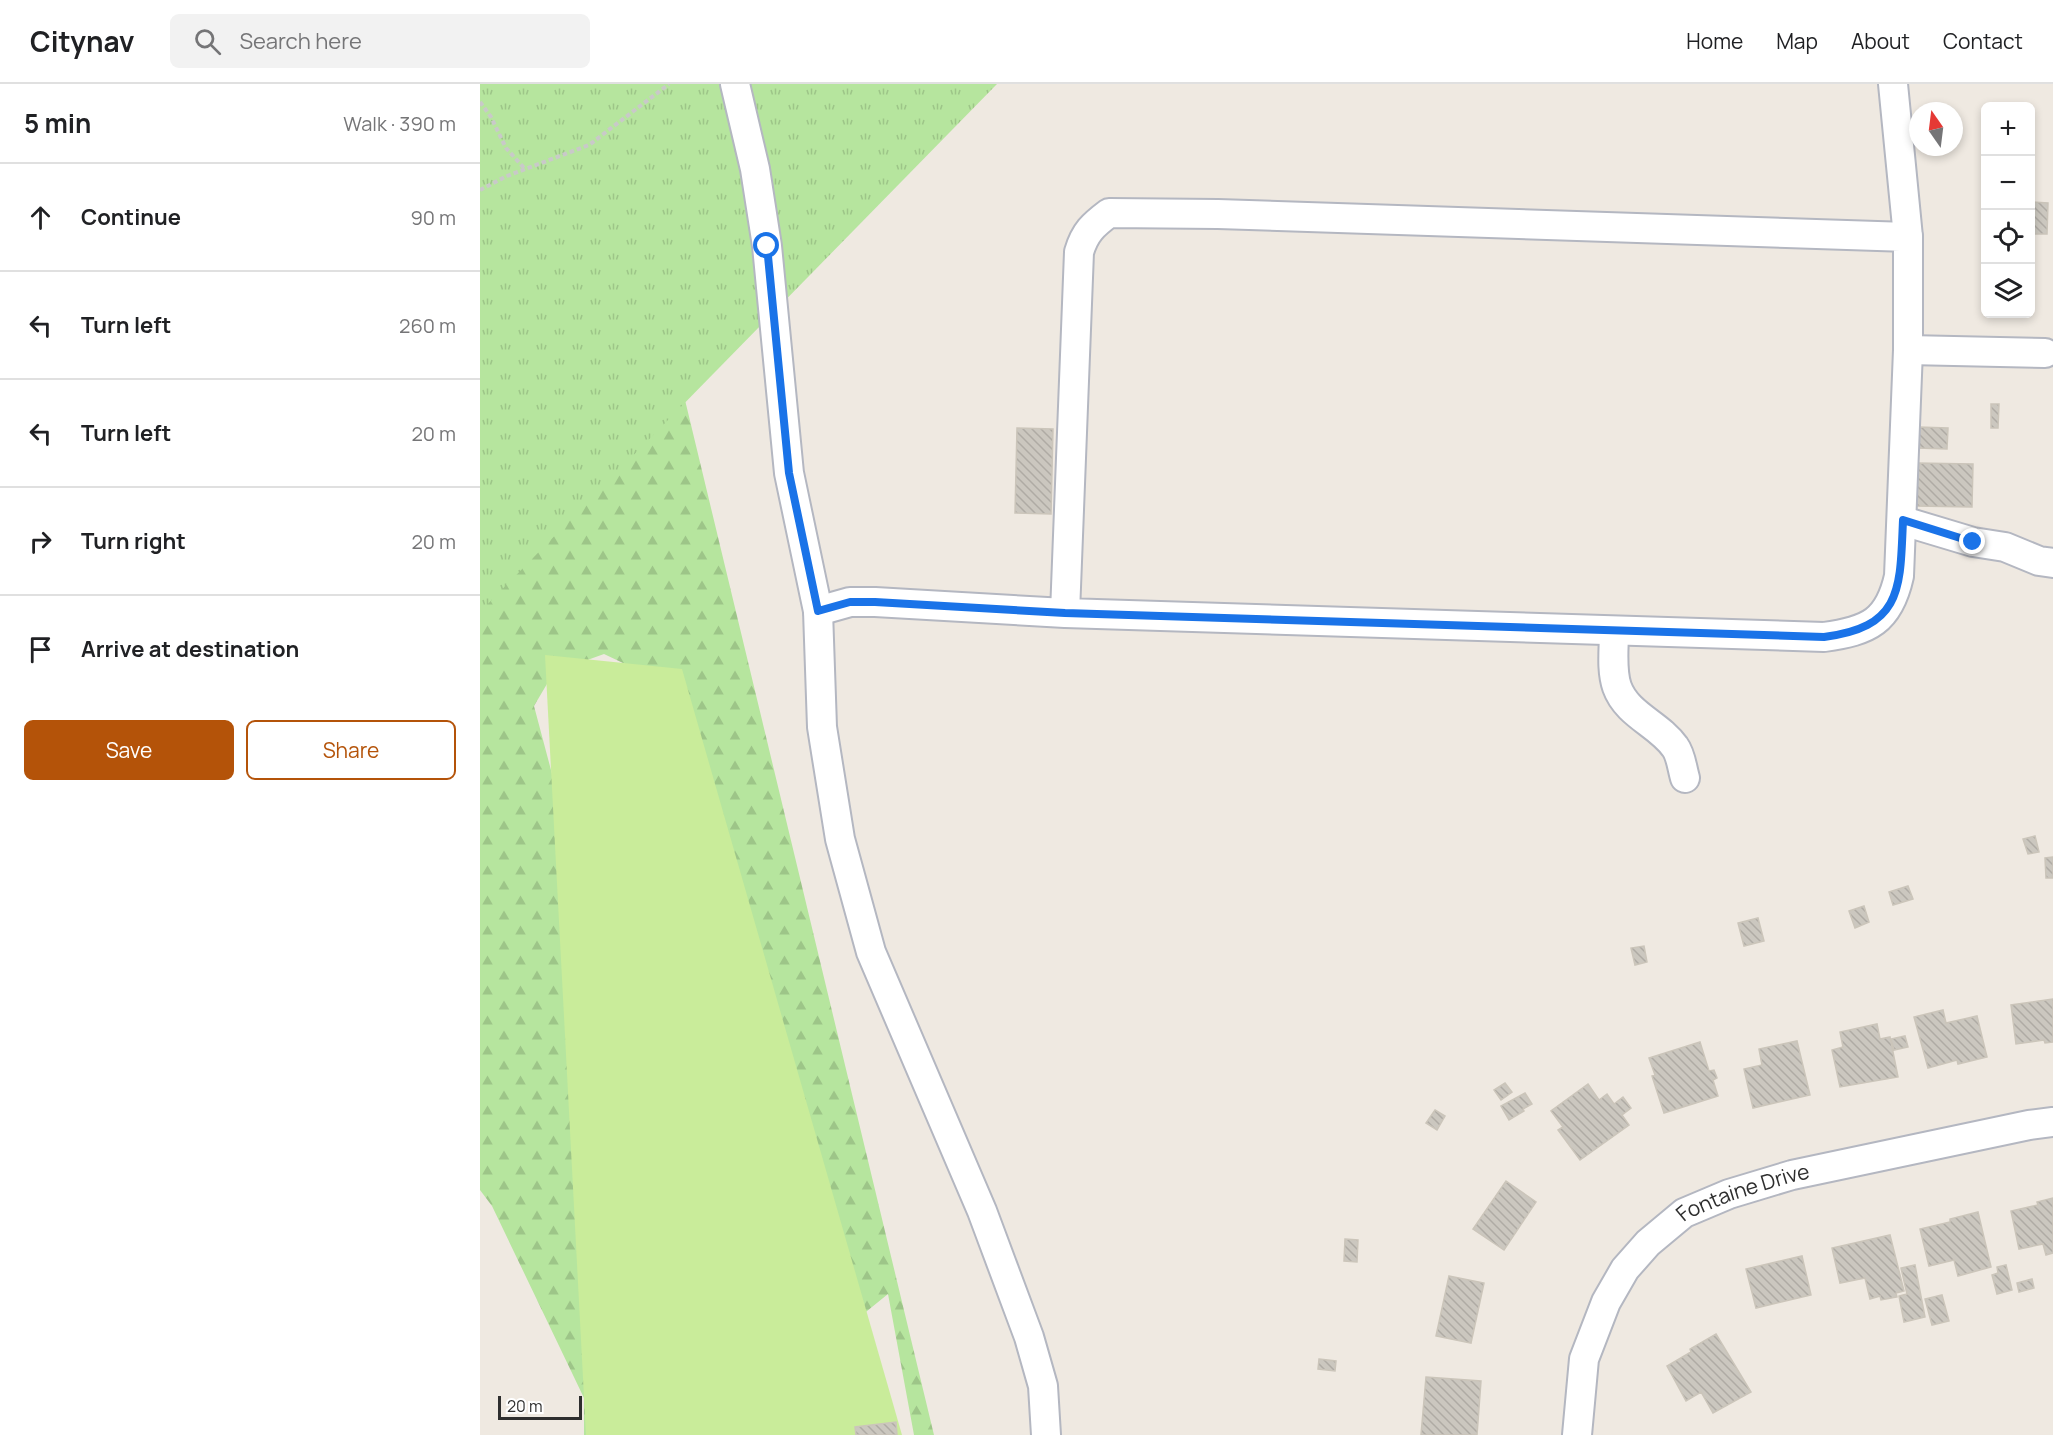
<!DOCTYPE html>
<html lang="en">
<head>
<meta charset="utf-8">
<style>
  :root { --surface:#fff; --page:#f2f2f2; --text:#202124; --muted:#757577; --line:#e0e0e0; --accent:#b45309 }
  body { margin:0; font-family:Manrope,sans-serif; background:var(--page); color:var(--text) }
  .controls { position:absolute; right:18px; top:18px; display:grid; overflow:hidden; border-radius:9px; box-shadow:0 3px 9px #0003 }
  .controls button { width:54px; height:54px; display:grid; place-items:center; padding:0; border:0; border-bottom:2px solid var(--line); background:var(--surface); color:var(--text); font:30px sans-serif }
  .compass { position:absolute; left:1429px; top:18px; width:54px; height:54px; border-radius:50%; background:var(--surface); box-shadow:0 3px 9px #0003; rotate:346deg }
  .scale { position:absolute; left:18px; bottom:15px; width:84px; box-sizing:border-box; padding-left:6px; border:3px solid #2e2e2e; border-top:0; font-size:16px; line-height:21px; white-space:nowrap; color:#2e2e2e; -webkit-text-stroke:4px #fff; paint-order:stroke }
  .stop { position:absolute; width:18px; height:18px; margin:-14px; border:4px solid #1a73e8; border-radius:50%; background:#fff }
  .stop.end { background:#1a73e8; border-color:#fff; box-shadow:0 2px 6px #0008 }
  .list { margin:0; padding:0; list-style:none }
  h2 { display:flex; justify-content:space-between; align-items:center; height:78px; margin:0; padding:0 24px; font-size:26px }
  h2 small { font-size:20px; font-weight:400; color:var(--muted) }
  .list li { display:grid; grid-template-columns:39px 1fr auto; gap:18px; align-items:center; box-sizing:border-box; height:108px; padding:0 24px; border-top:2px solid var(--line) }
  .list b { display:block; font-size:22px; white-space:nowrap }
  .list em { font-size:20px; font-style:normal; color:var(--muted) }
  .actions { display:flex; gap:12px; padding:18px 24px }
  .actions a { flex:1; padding:14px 0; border:2px solid var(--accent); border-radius:9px; text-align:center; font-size:21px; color:var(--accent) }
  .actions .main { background:var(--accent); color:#fff }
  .icon { flex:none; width:33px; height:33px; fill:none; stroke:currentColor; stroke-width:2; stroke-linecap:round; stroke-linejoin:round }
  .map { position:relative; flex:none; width:1573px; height:1351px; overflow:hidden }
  header { display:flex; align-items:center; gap:36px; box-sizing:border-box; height:84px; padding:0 30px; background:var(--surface); border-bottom:2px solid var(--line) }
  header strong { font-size:28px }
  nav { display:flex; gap:33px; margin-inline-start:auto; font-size:21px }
  .search { width:420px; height:54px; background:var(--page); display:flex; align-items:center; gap:15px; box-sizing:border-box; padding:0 21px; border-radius:9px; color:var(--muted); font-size:22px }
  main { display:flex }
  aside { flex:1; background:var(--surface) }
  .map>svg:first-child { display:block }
  .forest { fill:url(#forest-firs) }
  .park { fill:url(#park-tufts) }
  .pitch { fill:#c9ec9a }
  .building { fill:url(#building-back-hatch); stroke:#cbc5ba; stroke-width:1.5 }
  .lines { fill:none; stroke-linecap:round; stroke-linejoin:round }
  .minor-casing { stroke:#b4b7c1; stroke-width:32 }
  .path { stroke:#c9c9c9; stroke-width:4; stroke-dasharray:4.5 3; stroke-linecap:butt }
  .minor { stroke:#fff; stroke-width:28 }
  .route { stroke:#1a73e8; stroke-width:8 }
  .labels { text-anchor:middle; stroke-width:4.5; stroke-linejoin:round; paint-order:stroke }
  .street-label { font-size:21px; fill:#2e2e2e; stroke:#fff }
</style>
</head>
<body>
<header>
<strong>Citynav</strong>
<div class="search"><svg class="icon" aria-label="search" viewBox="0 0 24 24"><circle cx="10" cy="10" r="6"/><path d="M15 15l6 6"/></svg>Search here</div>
<nav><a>Home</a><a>Map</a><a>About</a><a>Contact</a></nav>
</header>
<main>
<aside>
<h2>5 min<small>Walk · 390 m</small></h2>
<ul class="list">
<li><svg class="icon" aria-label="ahead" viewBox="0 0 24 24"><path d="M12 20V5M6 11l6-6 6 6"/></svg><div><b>Continue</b></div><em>90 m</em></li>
<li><svg class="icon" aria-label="left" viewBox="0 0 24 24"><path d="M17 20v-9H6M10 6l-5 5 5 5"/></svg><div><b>Turn left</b></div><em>260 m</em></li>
<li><svg class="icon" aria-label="left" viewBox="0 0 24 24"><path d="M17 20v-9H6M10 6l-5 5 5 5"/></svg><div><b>Turn left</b></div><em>20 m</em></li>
<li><svg class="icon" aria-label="right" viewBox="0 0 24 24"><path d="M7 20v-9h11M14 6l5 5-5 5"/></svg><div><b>Turn right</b></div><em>20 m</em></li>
<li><svg class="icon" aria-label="arrive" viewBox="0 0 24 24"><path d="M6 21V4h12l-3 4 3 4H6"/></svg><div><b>Arrive at destination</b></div></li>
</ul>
<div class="actions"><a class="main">Save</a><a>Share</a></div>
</aside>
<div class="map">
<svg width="1573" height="1351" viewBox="0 0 1573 1351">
  <defs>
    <pattern id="forest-firs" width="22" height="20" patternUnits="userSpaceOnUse" patternTransform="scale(1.5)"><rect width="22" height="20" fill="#b6e59e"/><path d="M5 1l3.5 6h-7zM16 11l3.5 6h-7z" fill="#9dc588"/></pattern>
    <pattern id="park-tufts" width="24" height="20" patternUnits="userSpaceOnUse" patternTransform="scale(1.5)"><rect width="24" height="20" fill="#b6e59e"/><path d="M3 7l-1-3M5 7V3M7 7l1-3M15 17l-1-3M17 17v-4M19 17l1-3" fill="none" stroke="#9dc588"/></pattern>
    <pattern id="building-back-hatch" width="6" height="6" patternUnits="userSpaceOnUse" patternTransform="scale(1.5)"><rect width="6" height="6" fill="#cbc7bf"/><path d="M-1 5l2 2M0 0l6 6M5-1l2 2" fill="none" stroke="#afaba4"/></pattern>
  </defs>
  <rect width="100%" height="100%" fill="#efe9e1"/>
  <!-- forest -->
  <path class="forest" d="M 0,0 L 129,0 L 454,1351 L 434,1351 L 408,1210 L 355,1253 L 164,589 L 124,570 L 74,588 L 54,622 L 132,916 L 182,1351 L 104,1351 L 104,1314 L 12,1122 L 0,1106 Z"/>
  <!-- park -->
  <path class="park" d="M 0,0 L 517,0 L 0,528 Z"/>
  <!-- pitch -->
  <path class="pitch" d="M 65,571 L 202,585 L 422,1351 L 106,1351 Z"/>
  <!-- building -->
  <path class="building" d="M 1550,118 L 1568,119 L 1567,150 L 1550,150 Z
    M 1511,320 L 1519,320 L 1518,344 L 1511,344 Z
    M 1438,343 L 1468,344 L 1467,365 L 1437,364 Z
    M 537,344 L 573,345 L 571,430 L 535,429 Z
    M 1436,379 L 1493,380 L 1492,423 L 1435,422 Z
    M 1555,752 L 1559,768 L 1548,770 L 1543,755 Z
    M 1573,773 L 1573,794 L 1566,794 L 1565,774 Z
    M 1428,802 L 1433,815 L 1413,821 L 1409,808 Z
    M 1384,822 L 1389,838 L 1375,844 L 1369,827 Z
    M 1278,834 L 1284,857 L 1264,862 L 1258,839 Z
    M 1164,862 L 1167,878 L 1155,881 L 1151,864 Z
    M 1573,915 L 1573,958 L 1565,959 L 1564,956 L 1536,960 L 1531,921 Z
    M 1463,926 L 1466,939 L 1497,932 L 1507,973 L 1478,980 L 1477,976 L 1448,984 L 1434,933 Z
    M 1397,940 L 1400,955 L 1410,953 L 1418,993 L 1360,1003 L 1352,966 L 1363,963 L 1360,948 Z
    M 1425,952 L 1428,963 L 1414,966 L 1411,955 Z
    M 1317,957 L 1330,1011 L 1273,1024 L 1264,985 L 1282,981 L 1279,965 Z
    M 1220,958 L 1229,987 L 1234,986 L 1237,994 L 1233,996 L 1238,1012 L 1184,1029 L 1172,992 L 1175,991 L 1169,974 Z
    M 1025,999 L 1032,1008 L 1021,1016 L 1014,1006 Z
    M 1108,1000 L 1119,1016 L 1127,1010 L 1134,1020 L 1143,1013 L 1151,1024 L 1142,1031 L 1149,1041 L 1100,1076 L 1078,1046 L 1083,1043 L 1071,1027 Z
    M 1045,1009 L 1052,1020 L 1043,1025 L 1044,1027 L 1029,1036 L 1021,1022 Z
    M 955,1026 L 965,1032 L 957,1046 L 946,1039 Z
    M 1026,1097 L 1056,1118 L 1024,1166 L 993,1145 Z
    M 1573,1114 L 1573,1169 L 1566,1171 L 1563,1160 L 1539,1165 L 1531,1127 L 1558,1121 L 1557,1118 Z
    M 1498,1128 L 1511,1183 L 1478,1192 L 1474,1176 L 1449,1182 L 1440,1145 L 1470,1138 L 1470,1135 Z
    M 1410,1151 L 1424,1207 L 1416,1209 L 1417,1213 L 1401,1216 L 1400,1212 L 1390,1215 L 1385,1194 L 1360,1199 L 1352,1164 Z
    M 865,1155 L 878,1156 L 877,1178 L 864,1177 Z
    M 1322,1172 L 1331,1211 L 1276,1224 L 1266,1185 Z
    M 1435,1181 L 1445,1233 L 1424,1238 L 1419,1212 L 1427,1210 L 1421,1184 Z
    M 1526,1181 L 1532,1206 L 1517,1210 L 1512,1191 L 1518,1189 L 1517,1183 Z
    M 969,1192 L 1004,1199 L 991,1259 L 956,1252 Z
    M 1552,1195 L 1554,1204 L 1539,1208 L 1537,1199 Z
    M 1462,1211 L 1469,1237 L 1452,1241 L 1445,1215 Z
    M 1236,1250 L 1271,1308 L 1233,1329 L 1221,1308 L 1206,1317 L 1187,1282 L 1211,1268 L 1210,1265 Z
    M 839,1275 L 856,1277 L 855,1287 L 838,1285 Z
    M 946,1293 L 1001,1297 L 997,1351 L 941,1351 Z
    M 416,1338 L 417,1351 L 376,1351 L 375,1343 Z"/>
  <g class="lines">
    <defs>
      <g id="minor">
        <path d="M 255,0 L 275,85 L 287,162 L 309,389 L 338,527 L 342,643 L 360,755 L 391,868 L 502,1127 L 549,1253 L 563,1302 L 566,1351"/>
        <path d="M 1413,0 L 1428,153"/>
        <path d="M 1428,266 L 1565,269"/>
        <path d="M 1423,437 L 1493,458 L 1525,463 L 1559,477 L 1573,479"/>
        <path d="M 338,527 L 370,518 L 395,518 L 585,529 L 1344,553 C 1389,547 1409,537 1419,492 L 1428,266 L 1428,153 L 738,130 L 629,129 C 613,141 605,148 599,168 L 585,529"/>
        <path d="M 1134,547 C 1134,564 1131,586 1137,603 C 1147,631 1179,640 1195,663 C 1201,671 1202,684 1205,694"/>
        <path id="s1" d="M 1097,1351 L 1104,1275 L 1126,1218 L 1145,1185 L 1168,1159 L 1204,1129 L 1249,1110 L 1312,1091 L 1549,1041 L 1573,1038"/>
      </g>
    </defs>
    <!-- minor casing -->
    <use href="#minor" class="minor-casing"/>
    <!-- path -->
    <path class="path" d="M 0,18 L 11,33 L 26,64 L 45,85
      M 0,106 L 27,92 L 109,61 L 189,0"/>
    <!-- minor -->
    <use href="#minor" class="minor"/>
  </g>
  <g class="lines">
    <!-- route -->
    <path class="route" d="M 287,162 L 309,389 L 338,527 L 370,518 L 395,518 L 585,529 L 1344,553 C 1423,543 1420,504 1423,436 L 1493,458"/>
  </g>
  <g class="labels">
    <!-- street labels -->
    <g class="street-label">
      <text dy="7" stroke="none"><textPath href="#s1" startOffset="320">Fontaine Drive</textPath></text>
    </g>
  </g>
</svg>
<div class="controls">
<button>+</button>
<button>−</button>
<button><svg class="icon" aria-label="locate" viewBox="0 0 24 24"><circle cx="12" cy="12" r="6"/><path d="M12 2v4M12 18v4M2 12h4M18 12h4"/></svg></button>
<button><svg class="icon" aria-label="layers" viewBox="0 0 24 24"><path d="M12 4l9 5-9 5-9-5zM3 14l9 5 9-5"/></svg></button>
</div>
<svg class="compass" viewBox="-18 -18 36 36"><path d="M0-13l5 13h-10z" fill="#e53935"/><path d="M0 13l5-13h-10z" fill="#757577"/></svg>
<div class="scale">20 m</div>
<div class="stop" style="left:287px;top:162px"></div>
<div class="stop end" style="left:1493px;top:458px"></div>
</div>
</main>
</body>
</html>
